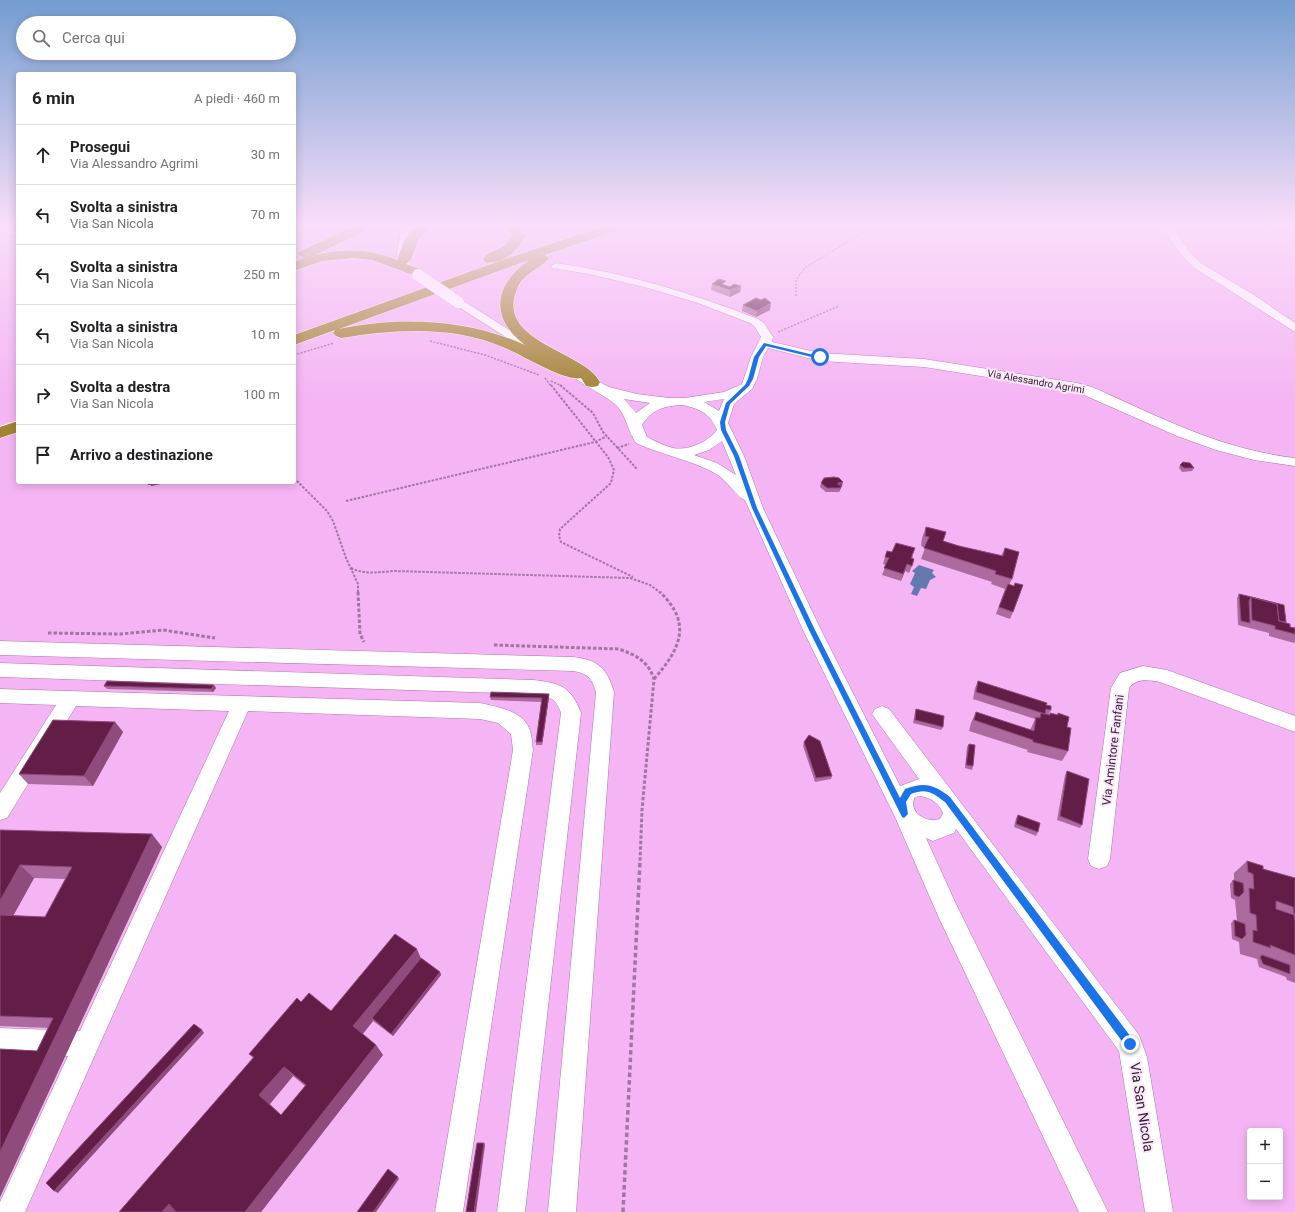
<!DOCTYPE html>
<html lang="it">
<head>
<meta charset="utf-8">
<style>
  :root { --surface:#fff; --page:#f2f2f2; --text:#202124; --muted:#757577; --line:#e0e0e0 }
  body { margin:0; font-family:Roboto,sans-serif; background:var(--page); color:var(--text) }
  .controls { position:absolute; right:12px; bottom:12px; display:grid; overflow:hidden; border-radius:4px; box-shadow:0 2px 10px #0003 }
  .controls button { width:36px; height:36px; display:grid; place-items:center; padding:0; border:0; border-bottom:1px solid var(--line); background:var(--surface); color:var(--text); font:20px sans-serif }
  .stop { position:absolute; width:12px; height:12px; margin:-9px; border:3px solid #1a73e8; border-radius:50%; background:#fff }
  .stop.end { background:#1a73e8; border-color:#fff; box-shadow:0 1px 4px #0008 }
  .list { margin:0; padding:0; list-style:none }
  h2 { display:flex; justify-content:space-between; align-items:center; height:52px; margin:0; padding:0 16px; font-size:17px }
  h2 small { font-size:13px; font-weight:400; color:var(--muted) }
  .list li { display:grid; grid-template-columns:26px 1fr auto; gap:12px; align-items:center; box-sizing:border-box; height:60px; padding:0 16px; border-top:1px solid var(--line) }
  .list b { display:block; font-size:15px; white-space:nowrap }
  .list p { margin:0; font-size:13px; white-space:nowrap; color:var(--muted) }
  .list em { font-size:13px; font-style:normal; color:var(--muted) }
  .icon { flex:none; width:22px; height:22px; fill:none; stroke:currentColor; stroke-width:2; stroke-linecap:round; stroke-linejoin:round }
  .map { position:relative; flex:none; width:1295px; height:1212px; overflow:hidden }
  .search { position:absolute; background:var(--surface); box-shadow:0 2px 10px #0003; left:16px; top:16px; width:280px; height:44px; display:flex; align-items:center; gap:10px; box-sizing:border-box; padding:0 14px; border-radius:22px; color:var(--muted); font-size:15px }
  .panel { position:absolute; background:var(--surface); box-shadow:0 2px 10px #0003; left:16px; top:72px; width:280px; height:412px; border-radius:4px }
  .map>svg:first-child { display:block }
  .water { fill:#647aae }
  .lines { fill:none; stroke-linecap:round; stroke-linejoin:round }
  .minor-casing { stroke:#b074b0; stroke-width:1 }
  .highway-casing { stroke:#fff; stroke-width:1 }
  .path-far3 { stroke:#a374a3; stroke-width:1.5; stroke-dasharray:2 1.5; stroke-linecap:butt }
  .path-far2 { stroke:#a374a3; stroke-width:2; stroke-dasharray:2.5 1.5; stroke-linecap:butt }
  .path-far1 { stroke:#a374a3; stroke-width:3; stroke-dasharray:3.5 2; stroke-linecap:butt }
  .path { stroke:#a374a3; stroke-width:3.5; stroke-dasharray:4.5 3; stroke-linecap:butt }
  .minor { fill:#fff; fill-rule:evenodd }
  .highway { fill:#a48332; fill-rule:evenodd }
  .minor-bridge-casing { stroke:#b074b0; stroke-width:12; stroke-linecap:butt }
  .minor-bridge { stroke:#fff; stroke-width:12 }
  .wall { fill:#ac6a9e; fill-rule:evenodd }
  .shaded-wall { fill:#8f4b7c }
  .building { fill:#631e48; stroke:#8f4b7c; fill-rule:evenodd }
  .route { fill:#1a73e8 }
  .labels { text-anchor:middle; stroke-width:4; stroke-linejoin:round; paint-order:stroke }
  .far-street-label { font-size:10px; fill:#341c34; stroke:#fce8fb }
  .street-label { font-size:12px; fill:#341c34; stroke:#fce8fb }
  .near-street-label { font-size:14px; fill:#341c34; stroke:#fce8fb }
</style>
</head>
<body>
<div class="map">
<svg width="1295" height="1212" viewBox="0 0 1295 1212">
  <rect width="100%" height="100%" fill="#f5b5f4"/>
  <!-- water -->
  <path class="water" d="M 919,565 L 934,570 L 932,573 L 936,577 L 930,580 L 926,589 L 921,588 L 917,596 L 911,594 L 914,587 L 910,584 L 915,573 L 912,571 Z"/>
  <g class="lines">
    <defs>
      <path id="minor" d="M 0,227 L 18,230 L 18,236 L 0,231 Z
        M 402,227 L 412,227 L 407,254 L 411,264 L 406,267 L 402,266 L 397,254 Z
        M 1162,227 L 1172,227 L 1189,251 L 1201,263 L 1254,295 L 1295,323 L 1295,332 L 1193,267 L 1181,255 Z
        M 556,263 C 626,273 692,293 758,319 L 764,323 L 773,337 L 772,342 L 820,353 L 924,359 L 1077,383 L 1092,387 C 1160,417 1219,449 1295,458 L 1295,466 L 1254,460 L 1216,450 L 1177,436 L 1075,391 L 924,367 L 820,361 L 768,348 L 763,357 L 757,379 L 752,389 L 734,404 L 728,423 L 744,456 L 763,508 L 821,630 L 900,786 L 919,779 L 872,714 L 875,709 L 882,706 L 889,709 L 1139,1035 L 1147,1057 L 1173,1212 L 1145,1212 L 1119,1051 L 956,829 L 954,833 L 933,841 L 926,838 L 955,902 L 1108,1212 L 1079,1212 L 939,918 L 895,817 L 803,630 L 745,500 C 739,499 726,480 718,475 C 693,460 662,455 636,443 C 627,430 627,416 616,405 C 605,395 577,382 572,375 L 578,371 L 609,387 L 637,394 L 669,398 L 685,398 L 724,392 L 742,384 L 751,357 L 761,337 L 755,327 L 750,323 L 698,303 L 648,288 L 589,274 L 552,268 L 551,266 ZM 624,399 L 650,403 L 636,413 ZM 724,399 L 719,411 L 704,402 ZM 681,405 C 699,408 710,413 717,430 C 708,442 688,451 673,448 C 664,446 655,441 647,437 L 642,425 C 651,410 664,406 681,405 ZM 722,441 L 736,475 L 717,463 L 694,455 L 709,450 ZM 920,796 C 931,798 938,802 943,813 L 940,819 C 927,824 907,812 915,797 Z
        M 458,299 L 462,300 L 550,356 L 548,359 L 540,359 L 454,304 L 452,302 Z
        M 0,641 L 573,657 C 598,660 607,668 614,692 L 576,1212 L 548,1212 L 596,692 C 592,678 587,673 573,671 L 0,655 Z
        M 0,663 L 533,680 C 560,683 571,686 581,713 L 525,1212 L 497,1212 L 561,713 C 556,697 548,696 533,694 L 0,677 Z
        M 1143,666 L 1167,670 L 1295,716 L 1295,732 L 1160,682 C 1149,680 1136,678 1129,688 L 1110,859 L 1107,866 L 1099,869 L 1091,866 L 1088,859 L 1111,688 L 1120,673 Z
        M 0,689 L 480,703 C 497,707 521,710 529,728 C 532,735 532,743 533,750 L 463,1212 L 435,1212 L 513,750 L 511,734 L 498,723 L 480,719 L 248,711 L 25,1212 L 0,1212 L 0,1202 L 68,1056 L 0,1054 L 0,1028 L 80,1031 L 229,711 L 76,706 L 7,818 L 0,820 L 0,793 L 56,705 L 0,703 Z"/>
      <path id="highway" d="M 352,227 L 368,227 L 367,230 L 315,255 C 343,248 370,249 397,260 C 406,238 405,227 432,227 L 419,238 L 411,260 L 406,264 L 418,268 L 420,271 L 418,274 L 413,275 L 372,260 L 353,258 L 322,261 L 294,271 L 294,262 L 304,258 L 298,254 L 300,251 Z
        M 507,227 L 519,227 L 525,236 C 519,250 501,266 485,262 L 483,259 C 490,248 505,252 511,236 Z
        M 602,227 L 620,227 L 619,230 L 545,255 L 549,258 C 541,269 525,272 518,287 C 492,342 584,350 600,382 L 598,386 L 592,387 L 586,386 L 581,378 C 565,382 522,355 505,348 C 454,325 395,329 341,338 L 336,336 L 333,333 L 335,330 L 294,345 L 294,335 L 502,260 ZM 529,260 C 494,285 489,318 525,345 C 468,319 400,316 339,329 Z
        M 18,421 L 18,432 L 0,438 L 0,427 Z"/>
    </defs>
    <!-- minor casing -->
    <use href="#minor" class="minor-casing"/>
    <!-- highway casing -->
    <use href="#highway" class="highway-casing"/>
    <!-- path-far3 -->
    <path class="path-far3" d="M 823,231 L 830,227
      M 796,296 L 796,280 L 805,268 L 871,227
      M 778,332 L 839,306
      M 430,341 L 485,355 L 539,375
      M 294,355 L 334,343
      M 545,378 L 551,386
      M 551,381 L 562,386"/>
    <!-- path-far2 -->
    <path class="path-far2" d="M 551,385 L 608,457 L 614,470 L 611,483 L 560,529 L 559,536 L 561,542 L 633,577
      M 560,385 L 593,413 L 603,432 L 637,469
      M 617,448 L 629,444
      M 294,478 L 327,511 L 333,521 L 346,558 L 358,584 L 358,593
      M 346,501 L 595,442 L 607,436
      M 351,568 C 365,575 379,572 394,571 L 630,578 L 650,585 L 661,593"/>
    <!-- path-far1 -->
    <path class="path-far1" d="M 358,592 L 360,634 L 364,642
      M 48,633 L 121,634 L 163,630 L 215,638
      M 494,645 L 619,649 C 636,655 648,661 654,679 L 642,810 L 640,862
      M 654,679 C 680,649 693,624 660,592"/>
    <!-- path -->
    <path class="path" d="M 623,1212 L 640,861"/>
    <!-- minor -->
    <use href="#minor" class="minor"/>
    <!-- highway -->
    <use href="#highway" class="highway"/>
    <defs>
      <path id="minor-bridge" d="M 418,275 L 458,302"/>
    </defs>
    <!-- minor-bridge casing -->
    <use href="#minor-bridge" class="minor-bridge-casing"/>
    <!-- minor-bridge -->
    <use href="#minor-bridge" class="minor-bridge"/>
  </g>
  <!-- wall -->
  <path class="wall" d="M 712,284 L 730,286 L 741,286 L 740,292 L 730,297 L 711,290 Z
    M 743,305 L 770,310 L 756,317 L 742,311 Z
    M 1180,465 L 1194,468 L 1192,471 L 1182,472 L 1179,468 Z
    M 821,483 L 842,486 L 839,492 L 826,492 L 820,487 Z
    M 926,527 L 943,541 L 959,546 L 1001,556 L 1005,548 L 1012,579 L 1009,585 L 1013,612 L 1010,619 L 996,614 L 1005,589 L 991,584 L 992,582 L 921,559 L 925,548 L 921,546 L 922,538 Z
    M 892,552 L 913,556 L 912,559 L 912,566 L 909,573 L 905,571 L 901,581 L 882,575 L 886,565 L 883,564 L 885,557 Z
    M 1239,594 L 1284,605 L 1286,622 L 1290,627 L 1295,628 L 1295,641 L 1294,643 L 1269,636 L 1269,633 L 1238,625 L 1237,598 Z
    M 978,681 L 1046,705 L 1051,710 L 1048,715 L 1049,715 L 1050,713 L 1057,715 L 1058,713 L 1067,727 L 1068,751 L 1062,761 L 1027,752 L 1028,750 L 969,731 L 971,723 L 976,712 L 1030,730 L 1031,728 L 1035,719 L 973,699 L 975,688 Z
    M 214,685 L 216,688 L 213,692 L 107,689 L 104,686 Z
    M 549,694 L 549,697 L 542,745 L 536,745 L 536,742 L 542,702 L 491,700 L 490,697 Z
    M 916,709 L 943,727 L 941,730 L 913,723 L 915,712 Z
    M 115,722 L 123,732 L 93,786 L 28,784 L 19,774 Z
    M 804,742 L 832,776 L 831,779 L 815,782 L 803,746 Z
    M 969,744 L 973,766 L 972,770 L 965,768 L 967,747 Z
    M 1067,771 L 1082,825 L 1080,828 L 1057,820 L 1065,775 Z
    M 1018,815 L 1038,832 L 1036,836 L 1014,827 L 1016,818 Z
    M 0,830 L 162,847 L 0,1197 L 0,1049 L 37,1051 L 48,1028 L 0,1026 ZM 34,878 L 65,879 L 45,917 L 13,916 Z
    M 1247,861 L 1263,869 L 1295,878 L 1295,983 L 1287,980 L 1286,977 L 1259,967 L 1257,959 L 1240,954 L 1239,942 L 1232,939 L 1231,923 L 1234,920 L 1237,921 L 1235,900 L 1231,898 L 1230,884 L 1233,880 L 1234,881 L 1234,873 Z
    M 421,958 L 440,972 L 441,975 L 393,1036 L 373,1021 L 363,1034 L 376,1045 L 383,1055 L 261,1212 L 119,1212 L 253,1058 L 249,1054 L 301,1002 L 331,1011 ZM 293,1076 L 305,1086 L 281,1115 L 270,1104 Z"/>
  <!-- shaded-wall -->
  <path class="shaded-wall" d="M 741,286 L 740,292 L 730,297 L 730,290 Z
    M 771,303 L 770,310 L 756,317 L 757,311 Z
    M 147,482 L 162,482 L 161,484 L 151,486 L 151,485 L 148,485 Z
    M 843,482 L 842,486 L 839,492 L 840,488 L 837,487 L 838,483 Z
    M 907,564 L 905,571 L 901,581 L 903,574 Z
    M 214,685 L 216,688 L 213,692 L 211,689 Z
    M 549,694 L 549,697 L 542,745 L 542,742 Z
    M 115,722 L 123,732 L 93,786 L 84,776 Z
    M 152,834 L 162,847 L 0,1197 L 0,1152 Z
    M 20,865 L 34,878 L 7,927 L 0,921 L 0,901 Z
    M 417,949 L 422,961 L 372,1018 L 373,1021 L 360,1037 L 353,1026 Z
    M 440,972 L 441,975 L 393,1036 L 391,1034 Z
    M 202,1030 L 204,1033 L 58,1193 L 54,1191 Z
    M 376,1045 L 383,1055 L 261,1212 L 245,1212 Z
    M 284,1067 L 293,1076 L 269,1105 L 259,1095 Z
    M 484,1143 L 485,1145 L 476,1212 L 474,1212 Z
    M 398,1177 L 399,1179 L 376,1212 L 373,1212 Z
    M 169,1204 L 181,1212 L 162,1212 Z"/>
  <!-- building -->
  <path class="building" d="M 719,279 L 726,281 L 722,284 L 730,287 L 734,284 L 741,286 L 730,290 L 712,284 Z
    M 756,298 L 761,300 L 765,298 L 771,303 L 757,311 L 743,305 Z
    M 1183,462 L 1190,463 L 1194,468 L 1184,468 L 1180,465 Z
    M 834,477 L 839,478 L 843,482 L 838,483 L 838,485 L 842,485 L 840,488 L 827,488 L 821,483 L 824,478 Z
    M 926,527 L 946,532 L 943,541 L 959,546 L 1003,556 L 1005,548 L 1019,552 L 1012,579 L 995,574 L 996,571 L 924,548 L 929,537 L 925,536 Z
    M 896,543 L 915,548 L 911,558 L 914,559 L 912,566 L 907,564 L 903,574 L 884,568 L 889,558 L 885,557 L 887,551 L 892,552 Z
    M 1015,583 L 1023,585 L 1013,612 L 999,607 L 1008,584 L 1014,586 Z
    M 1239,594 L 1284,605 L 1286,622 L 1279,621 L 1277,604 L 1251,597 L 1249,601 L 1250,623 L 1241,621 Z
    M 1251,597 L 1277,604 L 1279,621 L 1290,624 L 1290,627 L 1295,628 L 1295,634 L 1275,629 L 1275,626 L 1252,620 Z
    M 107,681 L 214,685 L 211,689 L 104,686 Z
    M 978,681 L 1047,703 L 1046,705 L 1051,706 L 1051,710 L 1046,709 L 1045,714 L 976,692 Z
    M 491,692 L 549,694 L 542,742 L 536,742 L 542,698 L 490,697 Z
    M 916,709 L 944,716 L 943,727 L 915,720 Z
    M 976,712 L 1034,731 L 1036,717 L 1040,718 L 1041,713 L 1050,715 L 1050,713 L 1058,715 L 1058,713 L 1069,717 L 1067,727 L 1071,728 L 1068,751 L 1033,742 L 1033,740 L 974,720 Z
    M 53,720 L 115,722 L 84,776 L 19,774 Z
    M 809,735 L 820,741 L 832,776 L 816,778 L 804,742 Z
    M 969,744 L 975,745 L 973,766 L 966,765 Z
    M 1067,771 L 1089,779 L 1082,825 L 1060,816 Z
    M 1018,815 L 1040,823 L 1038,832 L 1016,824 Z
    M 0,830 L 152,834 L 0,1152 L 0,1049 L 37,1051 L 53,1018 L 0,1016 L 0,915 L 45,917 L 72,867 L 20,865 L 0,901 Z
    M 1247,861 L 1263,866 L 1263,869 L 1295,878 L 1295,914 L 1294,914 L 1293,907 L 1276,901 L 1276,909 L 1294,915 L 1295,922 L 1295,955 L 1270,945 L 1271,948 L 1253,942 L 1253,930 L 1257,931 L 1256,915 L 1250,913 L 1249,888 L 1254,889 L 1253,874 L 1248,872 Z
    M 1233,880 L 1243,883 L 1244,892 L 1239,897 L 1234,895 Z
    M 1234,920 L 1245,924 L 1246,935 L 1242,939 L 1235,936 Z
    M 395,934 L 417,949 L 353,1026 L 376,1045 L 245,1212 L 176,1212 L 169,1204 L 162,1212 L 119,1212 L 254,1057 L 249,1054 L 297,998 L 301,1002 L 309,993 L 331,1011 ZM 284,1067 L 306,1085 L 281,1115 L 259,1095 Z
    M 1262,955 L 1290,965 L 1290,974 L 1263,964 L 1260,957 Z
    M 421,958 L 440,972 L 391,1034 L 372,1018 Z
    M 194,1024 L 202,1030 L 54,1191 L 46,1183 Z
    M 477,1143 L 484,1143 L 474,1212 L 466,1212 Z
    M 388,1169 L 398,1177 L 373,1212 L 357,1212 Z"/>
  <!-- sky -->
  <linearGradient id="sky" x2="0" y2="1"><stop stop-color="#739dd1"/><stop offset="0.57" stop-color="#fadefa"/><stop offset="1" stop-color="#fadefa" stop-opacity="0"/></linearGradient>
  <rect width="1295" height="396" fill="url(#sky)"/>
  <!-- route -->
  <path class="route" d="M 764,343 L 822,357 L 820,359 L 766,346 L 759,357 L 753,379 L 749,386 L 730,404 L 725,422 L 726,430 L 739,456 L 757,508 L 815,630 L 900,798 L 905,789 C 925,782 933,784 950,797 L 1134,1041 L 1135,1044 L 1134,1048 L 1130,1049 L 1127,1048 L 945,802 C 932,792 926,788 911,794 L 906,802 L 908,814 L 904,818 L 902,817 L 809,630 L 752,508 L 734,456 L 721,430 L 720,422 L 726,403 L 745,385 L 748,379 L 754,357 Z"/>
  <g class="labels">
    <!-- far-street labels -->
    <g class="far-street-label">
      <text transform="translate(1036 381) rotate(10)" y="4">Via Alessandro Agrimi</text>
    </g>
    <!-- street labels -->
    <g class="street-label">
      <text transform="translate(1113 750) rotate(-83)" y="4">Via Amintore Fanfani</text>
    </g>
    <!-- near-street labels -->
    <g class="near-street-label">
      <text transform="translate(1142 1107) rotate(81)" y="5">Via San Nicola</text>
    </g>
  </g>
</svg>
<div class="controls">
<button>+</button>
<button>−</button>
</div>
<div class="stop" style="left:820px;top:357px"></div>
<div class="stop end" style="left:1130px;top:1044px"></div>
<div class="search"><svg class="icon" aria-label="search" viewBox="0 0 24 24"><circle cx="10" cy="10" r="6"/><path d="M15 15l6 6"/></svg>Cerca qui</div>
<section class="panel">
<h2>6 min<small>A piedi · 460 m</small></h2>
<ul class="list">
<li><svg class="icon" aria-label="ahead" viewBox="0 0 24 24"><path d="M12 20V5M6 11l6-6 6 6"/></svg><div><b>Prosegui</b><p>Via Alessandro Agrimi</p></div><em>30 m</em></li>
<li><svg class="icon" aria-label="left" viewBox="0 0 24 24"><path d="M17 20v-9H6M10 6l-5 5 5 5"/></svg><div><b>Svolta a sinistra</b><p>Via San Nicola</p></div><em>70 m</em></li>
<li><svg class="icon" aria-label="left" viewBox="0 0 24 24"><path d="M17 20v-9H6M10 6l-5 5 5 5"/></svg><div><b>Svolta a sinistra</b><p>Via San Nicola</p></div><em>250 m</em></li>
<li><svg class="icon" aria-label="left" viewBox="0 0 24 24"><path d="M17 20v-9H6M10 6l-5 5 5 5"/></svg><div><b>Svolta a sinistra</b><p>Via San Nicola</p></div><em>10 m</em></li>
<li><svg class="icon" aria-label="right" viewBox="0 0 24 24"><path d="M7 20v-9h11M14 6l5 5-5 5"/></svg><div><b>Svolta a destra</b><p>Via San Nicola</p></div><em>100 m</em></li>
<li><svg class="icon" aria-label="arrive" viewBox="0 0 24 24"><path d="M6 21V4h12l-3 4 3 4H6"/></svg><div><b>Arrivo a destinazione</b></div></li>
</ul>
</section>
</div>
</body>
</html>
